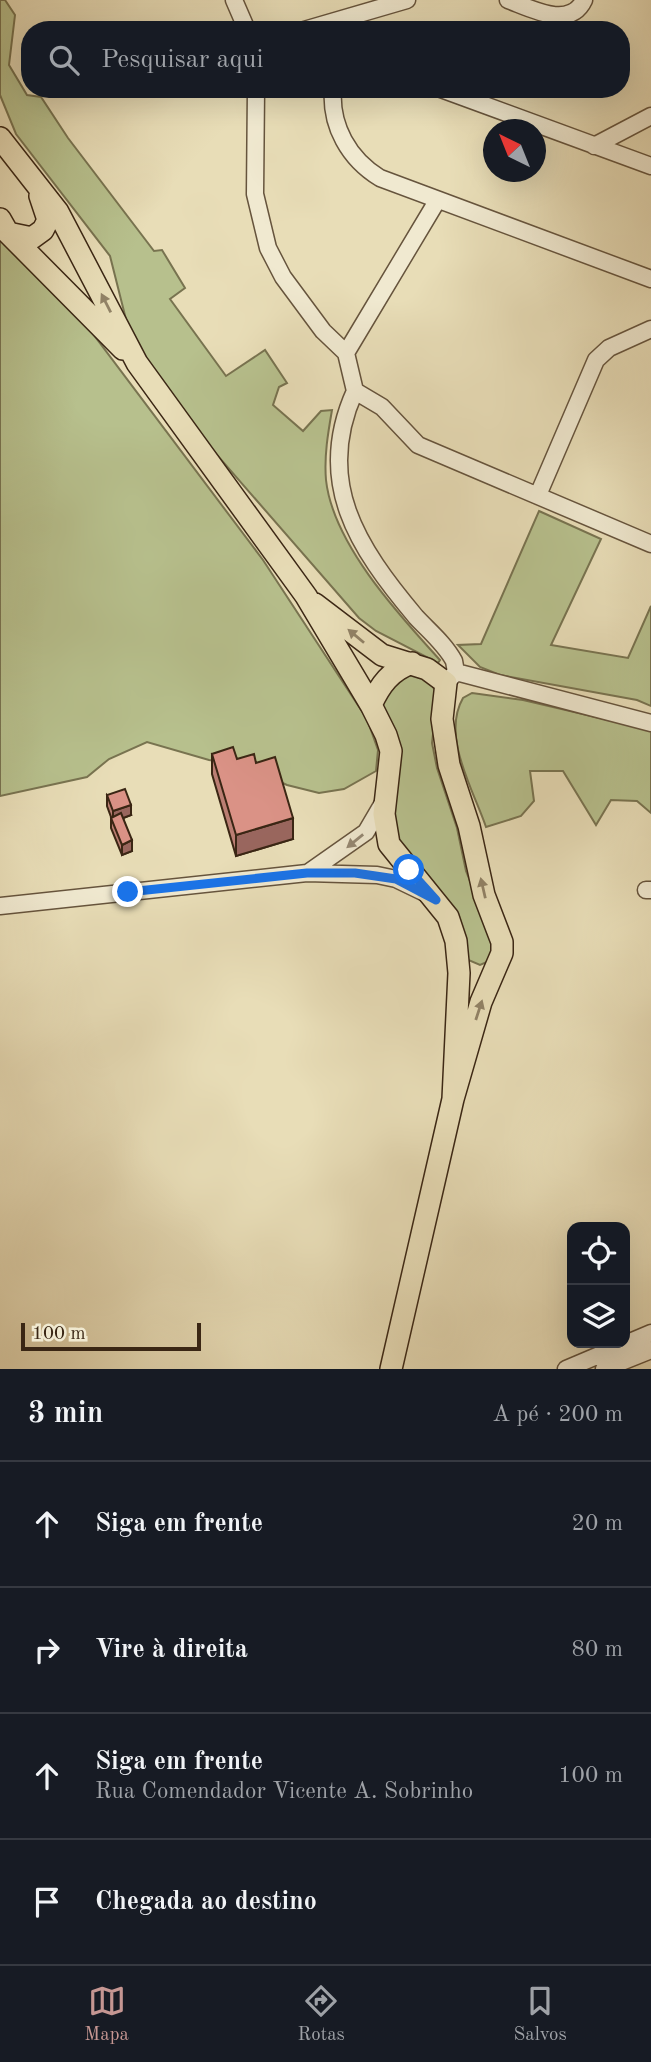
<!DOCTYPE html>
<html lang="pt">
<head>
<meta charset="utf-8">
<style>
  :root { --surface:#171b24; --page:#20242c; --text:#f1f3f6; --muted:#9ea1a6; --line:#363941; --accent:#c59692 }
  body { margin:0; font-family:"Old Standard TT",serif; background:var(--page); color:var(--text) }
  .controls { position:absolute; right:21px; bottom:21px; display:grid; overflow:hidden; border-radius:14px; box-shadow:0 7px 28px #0002 }
  .controls button { width:63px; height:63px; display:grid; place-items:center; padding:0; border:0; border-bottom:2px solid var(--line); background:var(--surface); color:var(--text); font:35px sans-serif }
  .compass { position:absolute; left:483px; top:119px; width:63px; height:63px; border-radius:50%; background:var(--surface); box-shadow:0 7px 28px #0002; rotate:317deg }
  .scale { position:absolute; left:21px; bottom:18px; width:180px; box-sizing:border-box; padding-left:7px; border:4px solid #3a2614; border-top:0; font-size:19px; line-height:24px; white-space:nowrap; color:#3a2614; -webkit-text-stroke:5px #f0e9d0; paint-order:stroke }
  .stop { position:absolute; width:21px; height:21px; margin:-16px; border:5px solid #1a73e8; border-radius:50%; background:#fff }
  .stop.end { background:#1a73e8; border-color:#fff; box-shadow:0 2px 7px #0008 }
  .list { margin:0; padding:0; list-style:none }
  h2 { display:flex; justify-content:space-between; align-items:center; height:91px; margin:0; padding:0 28px; font-size:30px }
  h2 small { font-size:23px; font-weight:400; color:var(--muted) }
  .list li { display:grid; grid-template-columns:46px 1fr auto; gap:21px; align-items:center; box-sizing:border-box; height:126px; padding:0 28px; border-top:2px solid var(--line) }
  .list b { display:block; font-size:26px; white-space:nowrap }
  .list p { margin:0; font-size:23px; white-space:nowrap; color:var(--muted) }
  .list em { font-size:23px; font-style:normal; color:var(--muted) }
  .icon { flex:none; width:38px; height:38px; fill:none; stroke:currentColor; stroke-width:2; stroke-linecap:round; stroke-linejoin:round }
  .map { position:relative; flex:none; width:651px; height:1369px; overflow:hidden }
  .search { position:absolute; background:var(--surface); box-shadow:0 7px 28px #0002; left:21px; right:21px; top:21px; height:77px; display:flex; align-items:center; gap:18px; box-sizing:border-box; padding:0 24px; border-radius:28px; color:var(--muted); font-size:26px }
  .sheet { height:595px; background:var(--surface) }
  nav { display:flex; justify-content:space-around; align-items:center; box-sizing:border-box; height:98px; border-top:2px solid var(--line); background:var(--surface); font-size:19px; color:var(--muted) }
  nav a { display:grid; justify-items:center; gap:4px }
  nav .on { color:var(--accent) }
  .map>svg:first-child { display:block }
  .green { fill:#b7c08d; stroke:#787350; stroke-width:2 }
  .lines { fill:none; stroke-linecap:round; stroke-linejoin:round }
  .minor-casing { stroke:#66543d; stroke-width:19 }
  .major-casing { stroke:#3a2614; stroke-width:24 }
  .minor { stroke:#f0e9d0; stroke-width:16 }
  .major { stroke:#e8ddb7; stroke-width:21 }
  .wall { fill:#bb7e73; stroke:#3a2614; stroke-width:2 }
  .shaded-wall { fill:#99665e; stroke:#3a2614; stroke-width:2 }
  .building { fill:#da9286; stroke:#3a2614; stroke-width:2 }
  .oneway { fill:#918266 }
  .oneway2 { fill:#958872 }
  .route { stroke:#1a73e8; stroke-width:9 }
</style>
</head>
<body>
<div class="map">
<svg width="651" height="1369" viewBox="0 0 651 1369">
  <rect width="100%" height="100%" fill="#e8ddb7"/>
  <filter id="stains"><feTurbulence type="fractalNoise" baseFrequency=".00286" numOctaves="4"/><feColorMatrix values="0 0 0 0 .2 0 0 0 0 .09 0 0 0 0 .02 0 0 0 .5 -.17"/></filter>
  <radialGradient id="worn" r=".72"><stop offset=".6" stop-color="#630" stop-opacity="0"/><stop offset="1" stop-color="#630" stop-opacity=".3"/></radialGradient>
  <!-- green -->
  <path class="green" d="M 0,0 L 5,0 L 15,15 L 9,65 L 27,95 L 41,97 L 68,138 L 154,251 L 162,250 L 185,288 L 170,299 L 226,376 L 265,350 L 287,383 L 279,387 L 273,405 L 303,431 L 321,411 L 332,410 C 328,433 324,456 326,480 C 333,544 399,615 440,660 L 438,663 L 376,631 L 359,618 L 137,363 L 110,256 L 16,134 L 0,95 Z
    M 0,229 L 90,330 L 263,560 L 367,719 L 378,750 L 376,771 L 344,789 L 319,793 L 287,785 L 243,765 L 209,760 L 147,742 L 109,759 L 87,777 L 0,796 Z
    M 539,511 L 601,539 L 551,645 L 628,658 L 651,606 L 651,706 L 637,700 L 500,675 L 480,667 L 458,645 L 481,644 Z
    M 409,673 L 429,681 L 435,690 L 437,699 L 432,743 L 437,768 L 457,828 L 466,871 L 495,943 L 487,962 L 480,965 L 466,959 L 397,847 L 382,701 L 384,689 Z
    M 472,693 L 523,700 L 651,730 L 651,813 L 637,801 L 611,800 L 596,825 L 563,771 L 530,771 L 534,801 L 521,816 L 486,827 C 473,789 441,736 463,698 Z"/>
  <g class="lines">
    <defs>
      <path id="minor" d="M 234,0 L 247,30
        M 508,0 C 530,8 570,30 584,0
        M 304,30 L 407,0
        M 256,89 L 255,194 L 268,248 L 283,277 L 323,331 L 346,353 L 355,391
        M 333,89 C 330,126 349,159 380,178 L 651,279
        M 441,89 L 651,166
        M 594,146 L 651,116
        M 346,353 L 437,201
        M 355,391 L 382,407 L 418,445 L 651,544
        M 355,391 C 314,481 357,547 416,617 C 429,631 445,644 454,661 L 456,672 L 446,683
        M 538,495 L 596,360 L 609,348 L 651,329
        M 456,672 L 651,723
        M 309,872 L 366,832 L 383,803
        M 646,890 L 651,890
        M 0,906 L 307,873 L 377,875 L 396,879 L 425,893
        M 566,1369 L 651,1333
        M 604,1369 L 651,1350"/>
      <path id="major" d="M 0,138 L 58,212 L 137,363 L 306,596 L 371,705 L 386,735 L 391,751 L 384,814 L 389,844 L 448,917 L 456,941 L 459,973 L 453,1099
        M 0,219 L 8,233 L 123,349
        M 8,233 L 32,238 L 43,230 L 48,220 L 40,196
        M 315,604 L 382,655 L 427,669 L 446,683 L 442,719 L 449,765 L 469,826 L 484,895 L 502,942 L 502,953 L 481,1002 L 453,1099 L 391,1369
        M 371,705 C 380,685 391,670 412,663"/>
    </defs>
    <!-- minor casing -->
    <use href="#minor" class="minor-casing"/>
    <!-- major casing -->
    <use href="#major" class="major-casing"/>
    <!-- minor -->
    <use href="#minor" class="minor"/>
    <!-- major -->
    <use href="#major" class="major"/>
  </g>
  <!-- wall -->
  <path class="wall" d="M 212,754 L 256,763 L 293,839 L 236,856 L 212,774 Z
    M 107,795 L 131,815 L 123,818 L 132,851 L 122,855 L 111,828 L 111,817 L 107,806 Z"/>
  <!-- shaded-wall -->
  <path class="shaded-wall" d="M 131,805 L 131,815 L 113,822 L 113,811 Z
    M 293,818 L 293,839 L 236,856 L 236,835 Z
    M 132,840 L 132,851 L 122,855 L 122,845 Z"/>
  <!-- building -->
  <path class="building" d="M 233,747 L 237,759 L 254,754 L 256,763 L 275,757 L 293,818 L 236,835 L 212,754 Z
    M 125,789 L 131,805 L 113,811 L 107,795 Z
    M 121,813 L 132,840 L 122,845 L 111,818 Z"/>
  <!-- one-way arrows -->
  <defs><path id="oneway-solid" d="M-6-.8H1V-3.2L6.5 0L1 3.2V.8H-6Z" transform="scale(1.75)"/></defs>
  <g class="oneway">
    <use href="#oneway-solid" transform="translate(106 303) rotate(-117)"/>
    <use href="#oneway-solid" transform="translate(356 636) rotate(-140)"/>
    <use href="#oneway-solid" transform="translate(483 888) rotate(-103)"/>
    <use href="#oneway-solid" transform="translate(479 1010) rotate(-72)"/>
  </g>
  <use class="oneway2" href="#oneway-solid" transform="translate(355 841) rotate(141)"/>
  <g class="lines">
    <!-- route -->
    <path class="route" d="M 128,892 L 307,873 L 355,873 L 396,879 L 436,900 L 409,870"/>
  </g>
  <rect width="100%" height="100%" filter="url(#stains)"/>
  <rect width="100%" height="100%" fill="url(#worn)"/>
</svg>
<div class="controls">
<button><svg class="icon" aria-label="locate" viewBox="0 0 24 24"><circle cx="12" cy="12" r="6"/><path d="M12 2v4M12 18v4M2 12h4M18 12h4"/></svg></button>
<button><svg class="icon" aria-label="layers" viewBox="0 0 24 24"><path d="M12 4l9 5-9 5-9-5zM3 14l9 5 9-5"/></svg></button>
</div>
<svg class="compass" viewBox="-18 -18 36 36"><path d="M0-13l5 13h-10z" fill="#e53935"/><path d="M0 13l5-13h-10z" fill="#9ea1a6"/></svg>
<div class="scale">100 m</div>
<div class="stop" style="left:409px;top:870px"></div>
<div class="stop end" style="left:128px;top:892px"></div>
<div class="search"><svg class="icon" aria-label="search" viewBox="0 0 24 24"><circle cx="10" cy="10" r="6"/><path d="M15 15l6 6"/></svg>Pesquisar aqui</div>
</div>
<section class="sheet">
<h2>3 min<small>A pé · 200 m</small></h2>
<ul class="list">
<li><svg class="icon" aria-label="ahead" viewBox="0 0 24 24"><path d="M12 20V5M6 11l6-6 6 6"/></svg><div><b>Siga em frente</b></div><em>20 m</em></li>
<li><svg class="icon" aria-label="right" viewBox="0 0 24 24"><path d="M7 20v-9h11M14 6l5 5-5 5"/></svg><div><b>Vire à direita</b></div><em>80 m</em></li>
<li><svg class="icon" aria-label="ahead" viewBox="0 0 24 24"><path d="M12 20V5M6 11l6-6 6 6"/></svg><div><b>Siga em frente</b><p>Rua Comendador Vicente A. Sobrinho</p></div><em>100 m</em></li>
<li><svg class="icon" aria-label="arrive" viewBox="0 0 24 24"><path d="M6 21V4h12l-3 4 3 4H6"/></svg><div><b>Chegada ao destino</b></div></li>
</ul>
</section>
<nav>
<a class="on"><svg class="icon" aria-label="map" viewBox="0 0 24 24"><path d="M3 6l6-2 6 2 6-2v14l-6 2-6-2-6 2zM9 4v14M15 6v14"/></svg>Mapa</a>
<a><svg class="icon" aria-label="directions" viewBox="0 0 24 24"><path d="M12 3l9 9-9 9-9-9zM9 14v-3h6M13 9l2 2-2 2"/></svg>Rotas</a>
<a><svg class="icon" aria-label="saved" viewBox="0 0 24 24"><path d="M7 4h10v16l-5-4-5 4z"/></svg>Salvos</a>
</nav>
</body>
</html>
